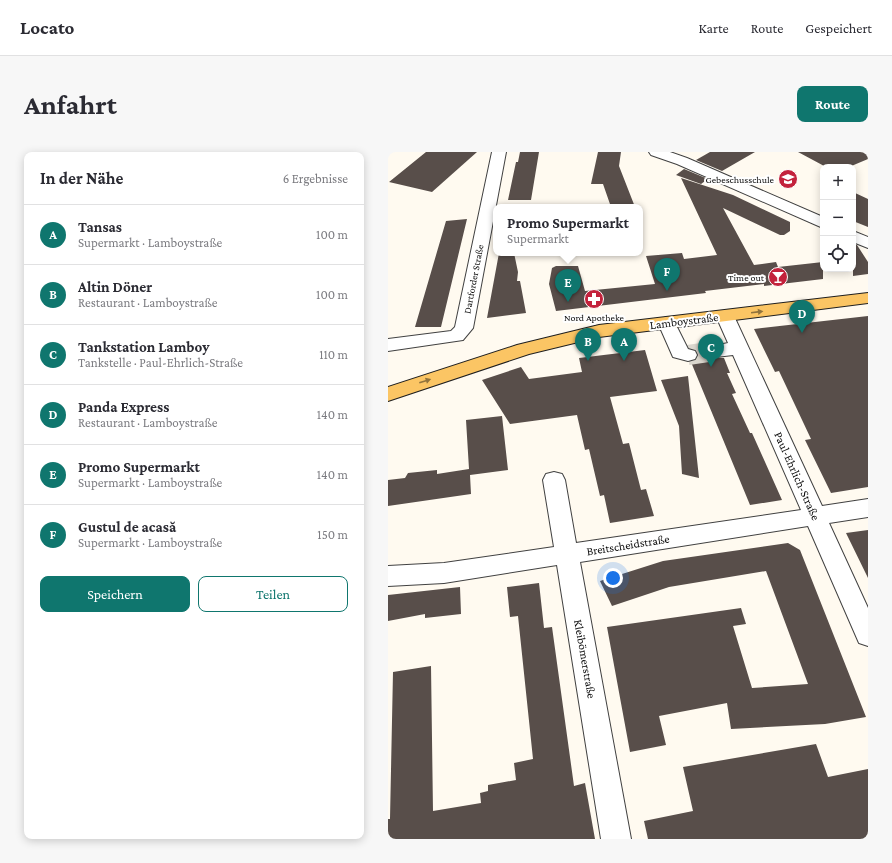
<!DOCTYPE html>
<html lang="de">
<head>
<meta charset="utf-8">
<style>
  :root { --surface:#fff; --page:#f7f7f7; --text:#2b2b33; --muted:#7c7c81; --line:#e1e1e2; --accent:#0f766e }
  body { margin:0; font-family:"Crimson Pro",serif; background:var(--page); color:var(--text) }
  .controls { position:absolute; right:12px; top:12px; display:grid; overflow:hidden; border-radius:8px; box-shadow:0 2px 10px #0003 }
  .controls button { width:36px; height:36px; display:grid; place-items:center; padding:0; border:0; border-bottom:1px solid var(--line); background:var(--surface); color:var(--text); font:20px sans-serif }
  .you { position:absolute; left:225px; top:426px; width:14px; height:14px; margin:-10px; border:3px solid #fff; border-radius:50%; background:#1a73e8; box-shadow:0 0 0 6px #1a73e833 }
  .badge { display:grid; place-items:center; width:26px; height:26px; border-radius:50%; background:var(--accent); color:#fff; font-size:13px; font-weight:700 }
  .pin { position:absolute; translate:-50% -33px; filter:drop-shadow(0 1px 2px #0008) }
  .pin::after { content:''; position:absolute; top:21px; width:14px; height:12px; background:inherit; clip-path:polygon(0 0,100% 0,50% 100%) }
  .popup { position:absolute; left:105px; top:52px; width:150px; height:52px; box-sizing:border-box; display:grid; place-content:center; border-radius:8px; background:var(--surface); filter:drop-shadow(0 1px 3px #0005); font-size:13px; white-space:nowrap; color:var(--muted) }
  .popup b { font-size:15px; color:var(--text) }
  .popup::after { content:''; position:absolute; left:50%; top:100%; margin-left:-8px; border:8px solid transparent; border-top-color:var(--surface) }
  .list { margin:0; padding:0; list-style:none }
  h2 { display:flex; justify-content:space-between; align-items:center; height:52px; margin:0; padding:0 16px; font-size:17px }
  h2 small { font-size:13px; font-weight:400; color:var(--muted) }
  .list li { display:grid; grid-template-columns:26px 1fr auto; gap:12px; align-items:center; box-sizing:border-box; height:60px; padding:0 16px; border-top:1px solid var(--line) }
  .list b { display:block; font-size:15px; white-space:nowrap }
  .list p { margin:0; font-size:13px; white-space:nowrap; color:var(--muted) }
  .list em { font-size:13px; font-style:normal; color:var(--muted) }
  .actions { display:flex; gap:8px; padding:12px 16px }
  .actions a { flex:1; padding:9px 0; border:1px solid var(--accent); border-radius:8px; text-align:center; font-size:14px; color:var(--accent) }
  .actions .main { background:var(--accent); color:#fff }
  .icon { flex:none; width:22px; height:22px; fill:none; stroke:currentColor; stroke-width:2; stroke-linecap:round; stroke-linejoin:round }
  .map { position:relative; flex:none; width:480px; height:687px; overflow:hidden; border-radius:8px }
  header { display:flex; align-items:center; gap:24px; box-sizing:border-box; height:56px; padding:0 20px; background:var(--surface); border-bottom:1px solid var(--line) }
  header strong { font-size:19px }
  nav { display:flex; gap:22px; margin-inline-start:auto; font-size:14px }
  .intro { display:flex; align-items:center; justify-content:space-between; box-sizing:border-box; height:96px; padding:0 24px }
  h1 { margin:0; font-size:28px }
  .button { padding:10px 18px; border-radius:8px; background:var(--accent); color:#fff; font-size:14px; font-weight:700 }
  main { display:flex; gap:24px; padding:0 24px }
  aside { flex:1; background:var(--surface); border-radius:8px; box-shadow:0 2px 10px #0003 }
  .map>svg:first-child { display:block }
  .building { fill:#584e4a }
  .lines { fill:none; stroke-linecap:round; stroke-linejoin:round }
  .minor-tunnel { stroke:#dbd7ce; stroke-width:20; stroke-dasharray:20 10; stroke-linecap:butt }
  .minor-casing { stroke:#414141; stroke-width:2 }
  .major-casing { stroke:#1f1f1f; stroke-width:2 }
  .minor { fill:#fff; fill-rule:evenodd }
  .major { fill:#fbc564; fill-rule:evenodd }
  .oneway { fill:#90733d }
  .labels { text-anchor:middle; stroke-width:4; stroke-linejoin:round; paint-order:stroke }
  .far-poi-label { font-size:10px; fill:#0e0e0e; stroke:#fff; text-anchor:end }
  .far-street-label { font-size:10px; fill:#0e0e0e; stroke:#fff }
  .street-label { font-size:12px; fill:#0e0e0e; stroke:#fff }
</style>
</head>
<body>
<header>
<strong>Locato</strong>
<nav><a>Karte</a><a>Route</a><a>Gespeichert</a></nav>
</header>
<div class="intro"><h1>Anfahrt</h1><a class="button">Route</a></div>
<main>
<aside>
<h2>In der Nähe<small>6 Ergebnisse</small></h2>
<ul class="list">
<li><span class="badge">A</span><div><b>Tansas</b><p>Supermarkt · Lamboystraße</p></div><em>100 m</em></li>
<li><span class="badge">B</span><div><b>Altin Döner</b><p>Restaurant · Lamboystraße</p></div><em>100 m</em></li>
<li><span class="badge">C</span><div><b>Tankstation Lamboy</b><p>Tankstelle · Paul-Ehrlich-Straße</p></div><em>110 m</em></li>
<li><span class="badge">D</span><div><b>Panda Express</b><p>Restaurant · Lamboystraße</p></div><em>140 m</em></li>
<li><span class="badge">E</span><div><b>Promo Supermarkt</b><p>Supermarkt · Lamboystraße</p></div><em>140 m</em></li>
<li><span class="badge">F</span><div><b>Gustul de acasă</b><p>Supermarkt · Lamboystraße</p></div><em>150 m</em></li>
</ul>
<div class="actions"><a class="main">Speichern</a><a>Teilen</a></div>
</aside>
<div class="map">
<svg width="480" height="687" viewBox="0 0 480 687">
  <rect width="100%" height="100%" fill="#fffaf0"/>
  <!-- building -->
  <path class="building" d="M 38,0 L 89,0 L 44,40 L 1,30 Z
    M 132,0 L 151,0 L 143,48 L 120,48 L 128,10 L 130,10 Z
    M 210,0 L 233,0 L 231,14 L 247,55 L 223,55 L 215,32 L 203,32 Z
    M 322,0 L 367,0 L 334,19 L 308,8 Z
    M 410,0 L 480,0 L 480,7 L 461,15 L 438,15 Z
    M 296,17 L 320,27 L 313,32 L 288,23 Z
    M 293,26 L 345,43 L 402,70 L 402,79 L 396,83 L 392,83 L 335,56 L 366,113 L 388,110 L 390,115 L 435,110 L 435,127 L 376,134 L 376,132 L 317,139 L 318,141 L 168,159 L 161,132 L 164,116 L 168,114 L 190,114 L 197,139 L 267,132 L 258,104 L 294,101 L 296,107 L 329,103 Z
    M 465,40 L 480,47 L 480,75 L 465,69 Z
    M 79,67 L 53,175 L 27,175 L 58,69 Z
    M 465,92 L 469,93 L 480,110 L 480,122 L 465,124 Z
    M 111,101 L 126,101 L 130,120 L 129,129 L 132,129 L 138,161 L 99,166 Z
    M 480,164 L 480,335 L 443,341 L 417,288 L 423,287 L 391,219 L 387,220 L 366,177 Z
    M 325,192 L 320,194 L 318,200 L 321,204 L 328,206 L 336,206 L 342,221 L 339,221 L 348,241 L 344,242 L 362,281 L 364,281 L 394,348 L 362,353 L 303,210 L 308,208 L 310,202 L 307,198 L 301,195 Z
    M 257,198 L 269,239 L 222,245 L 235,292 L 241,291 L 253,338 L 258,337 L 266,364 L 222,371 L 216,343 L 212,344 L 201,297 L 197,298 L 189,263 L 122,272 L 94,228 L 133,215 L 141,227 L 194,220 L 191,206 Z
    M 300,224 L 311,326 L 294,322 L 291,274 L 273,228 Z
    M 114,264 L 120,318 L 82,323 L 83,342 L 0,354 L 0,328 L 17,326 L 20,321 L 49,318 L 49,322 L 81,317 L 78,268 Z
    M 480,378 L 480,426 L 458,381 Z
    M 400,391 L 412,398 L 478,565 L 437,572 L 343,577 L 339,551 L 271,564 L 278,593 L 242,600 L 219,475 L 353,456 L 358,472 L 345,474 L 364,536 L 420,532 L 378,419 L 281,435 L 224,454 L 212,429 L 275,409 Z
    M 151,431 L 156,476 L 164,475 L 186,634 L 197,631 L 207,687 L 0,687 L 0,667 L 2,667 L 5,520 L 43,514 L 45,659 L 93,651 L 92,641 L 100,639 L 100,633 L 128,628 L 126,611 L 145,607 L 130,464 L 122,465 L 119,435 Z
    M 72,435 L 73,462 L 37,466 L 37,462 L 0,469 L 0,443 Z
    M 428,592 L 440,625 L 480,617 L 480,687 L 260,687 L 256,669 L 305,659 L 295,615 Z"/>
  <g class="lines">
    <!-- minor-tunnel -->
    <path class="minor-tunnel" d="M 300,203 L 328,199"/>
    <defs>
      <path id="minor" d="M 104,0 L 118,0 L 85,176 L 75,188 L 0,199 L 0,187 L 63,179 L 67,175 Z
        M 261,0 L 282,0 L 299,6 L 435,65 L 435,76 L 289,12 L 263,3 Z
        M 465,79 L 480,85 L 480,96 L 465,90 Z
        M 337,159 L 343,160 L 346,164 L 434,354 L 480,347 L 480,365 L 441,371 L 480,456 L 480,494 L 471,491 L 420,374 L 192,410 L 243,687 L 213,687 L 169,413 L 56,431 L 0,434 L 0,414 L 56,411 L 166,395 L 155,328 L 158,322 L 166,320 L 174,322 L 177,328 L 188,391 L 413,358 L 345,203 L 328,205 L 321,203 L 319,199 L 321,195 L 340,191 L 328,164 L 331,160 Z
        M 279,165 L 285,167 L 300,197 L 307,199 L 309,203 L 307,207 L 300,209 L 285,205 L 270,171 L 273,167 Z"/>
      <path id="major" d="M 480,141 L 480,151 L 211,185 L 141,202 L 0,249 L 0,235 L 129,193 L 211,173 Z"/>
    </defs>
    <!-- minor casing -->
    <use href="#minor" class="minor-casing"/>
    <!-- major casing -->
    <use href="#major" class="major-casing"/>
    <!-- minor -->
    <use href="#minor" class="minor"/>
    <!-- major -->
    <use href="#major" class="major"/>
  </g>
  <!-- one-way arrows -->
  <defs><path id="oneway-solid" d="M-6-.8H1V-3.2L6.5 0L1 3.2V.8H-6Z"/></defs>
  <g class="oneway">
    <use href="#oneway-solid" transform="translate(369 160) rotate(-7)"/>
    <use href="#oneway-solid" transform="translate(37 229) rotate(-18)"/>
  </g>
  <!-- icons -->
  <defs>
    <symbol id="school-disc" viewBox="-11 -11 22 22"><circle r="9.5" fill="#c3223c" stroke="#fff"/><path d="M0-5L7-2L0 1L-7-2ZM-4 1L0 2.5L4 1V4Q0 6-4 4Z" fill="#fff"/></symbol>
    <symbol id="bar-disc" viewBox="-11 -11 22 22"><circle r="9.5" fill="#c3223c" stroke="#fff"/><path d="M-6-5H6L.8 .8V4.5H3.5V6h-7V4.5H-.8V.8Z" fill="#fff"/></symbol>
    <symbol id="pharmacy-disc" viewBox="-11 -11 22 22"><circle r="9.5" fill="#c3223c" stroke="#fff"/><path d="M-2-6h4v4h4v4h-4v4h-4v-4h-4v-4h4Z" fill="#fff"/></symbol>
  </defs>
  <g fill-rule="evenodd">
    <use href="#school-disc" x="389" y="16" width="22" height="22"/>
    <use href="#bar-disc" x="379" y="114" width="22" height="22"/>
    <use href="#pharmacy-disc" x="195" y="136" width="22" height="22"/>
  </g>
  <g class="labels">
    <!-- far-poi labels -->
    <g class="far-poi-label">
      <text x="386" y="31">Gebeschusschule</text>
      <text x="376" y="129">Time out</text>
      <text x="206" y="169" text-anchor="middle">Nord Apotheke</text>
    </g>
    <!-- far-street labels -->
    <g class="far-street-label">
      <text transform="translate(85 127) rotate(-79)" y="4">Dartforder Straße</text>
    </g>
    <!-- street labels -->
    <g class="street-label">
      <text transform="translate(296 169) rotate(-7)" y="4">Lamboystraße</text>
      <text transform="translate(409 324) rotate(66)" y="4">Paul-Ehrlich-Straße</text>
      <text transform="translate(240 393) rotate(-9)" y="4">Breitscheidstraße</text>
      <text transform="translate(197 507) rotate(80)" y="4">Kleibömerstraße</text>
    </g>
  </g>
</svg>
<div class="controls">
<button>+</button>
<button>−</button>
<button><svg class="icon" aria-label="locate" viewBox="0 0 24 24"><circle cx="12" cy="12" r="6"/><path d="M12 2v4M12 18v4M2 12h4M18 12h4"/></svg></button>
</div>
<div class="you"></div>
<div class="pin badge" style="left:236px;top:209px">A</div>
<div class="pin badge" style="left:200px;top:209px">B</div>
<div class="pin badge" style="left:323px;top:215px">C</div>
<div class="pin badge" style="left:414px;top:181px">D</div>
<div class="pin badge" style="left:180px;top:150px">E</div>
<div class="popup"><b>Promo Supermarkt</b>Supermarkt</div>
<div class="pin badge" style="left:279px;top:139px">F</div>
</div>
</main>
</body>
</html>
